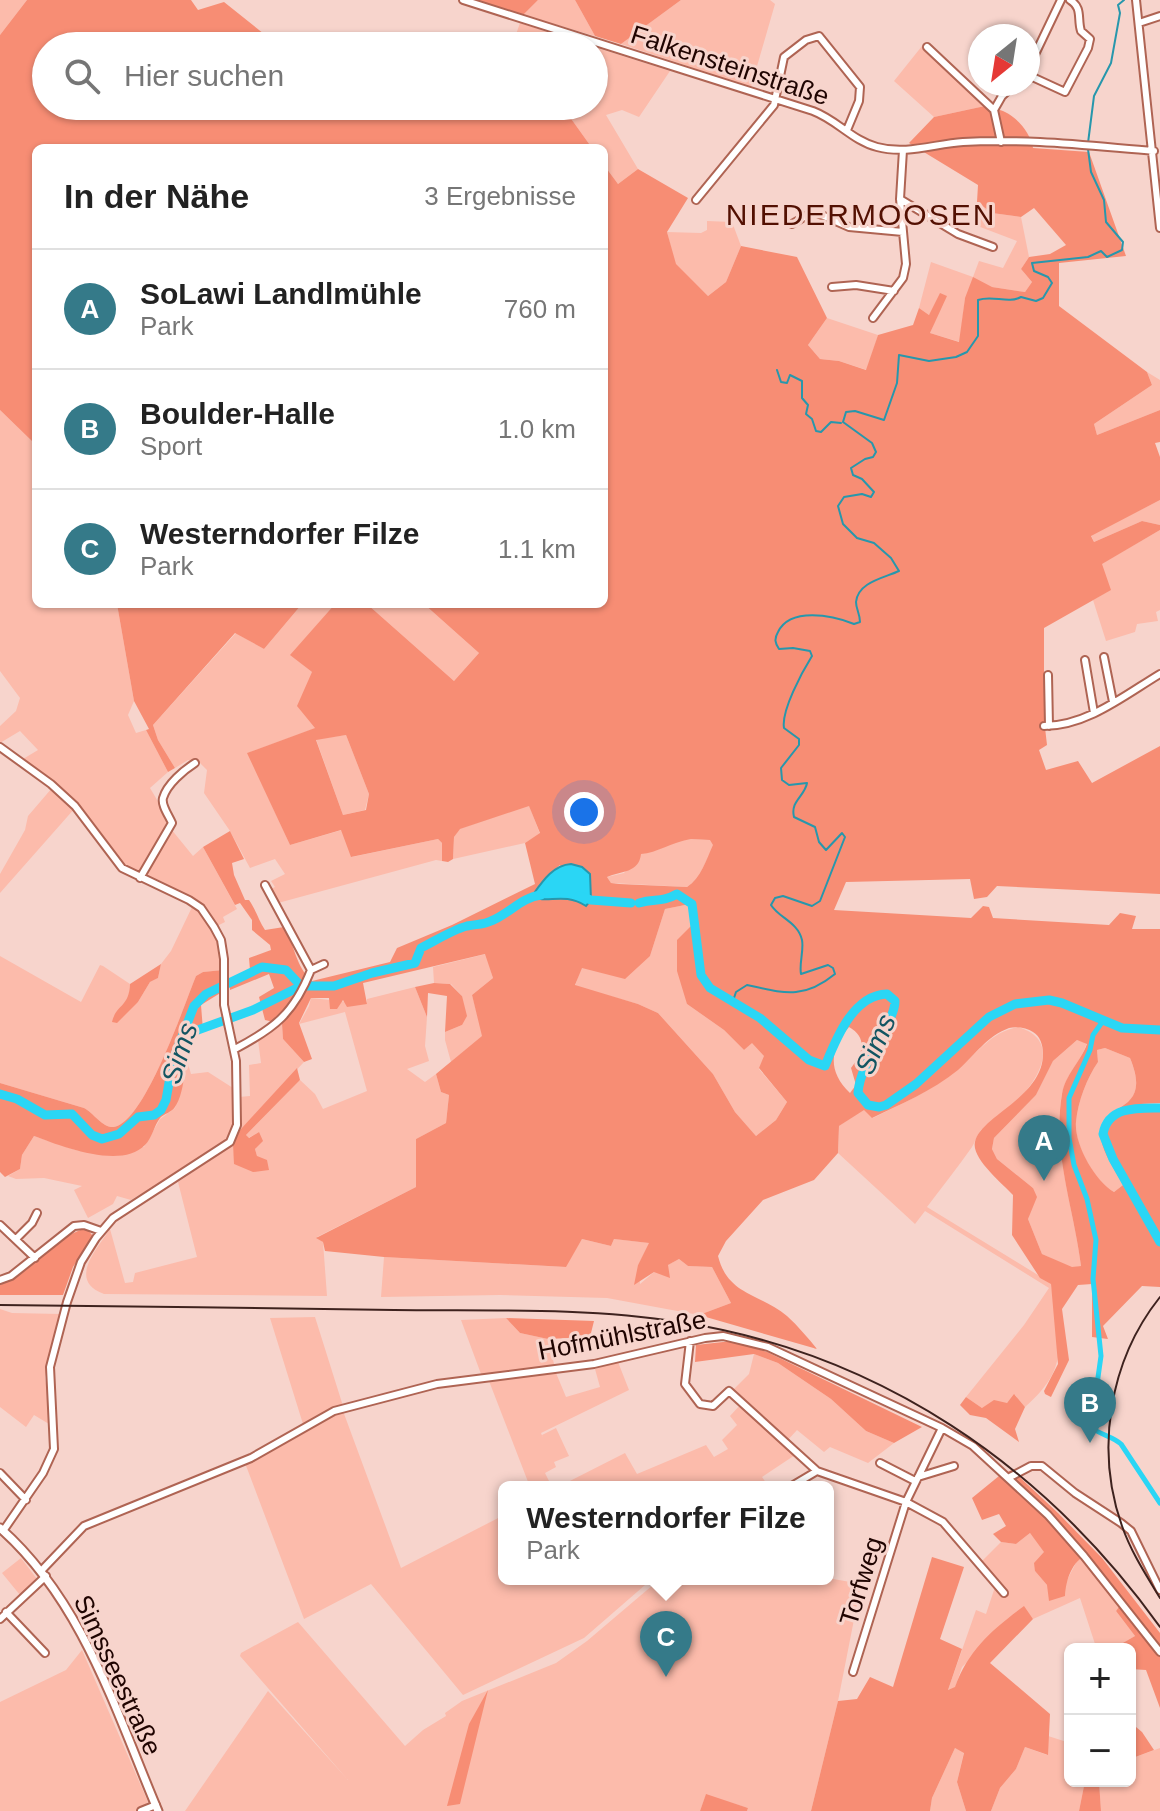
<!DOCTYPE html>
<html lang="de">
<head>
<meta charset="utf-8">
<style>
  :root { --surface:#fff; --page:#f2f2f2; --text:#222; --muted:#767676; --line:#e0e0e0; --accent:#357a89 }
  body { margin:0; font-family:Arial,sans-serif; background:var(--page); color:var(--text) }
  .controls { position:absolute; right:24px; bottom:24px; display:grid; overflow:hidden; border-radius:12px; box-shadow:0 2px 6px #0004 }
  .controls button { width:72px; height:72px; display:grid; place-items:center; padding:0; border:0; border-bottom:2px solid var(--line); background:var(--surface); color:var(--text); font:40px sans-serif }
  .compass { position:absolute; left:968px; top:24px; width:72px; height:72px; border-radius:50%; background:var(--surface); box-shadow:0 2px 6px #0004; rotate:210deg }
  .you { position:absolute; left:584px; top:812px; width:28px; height:28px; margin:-20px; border:6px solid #fff; border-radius:50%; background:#1a73e8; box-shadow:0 0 0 12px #1a73e833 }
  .badge { display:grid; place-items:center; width:52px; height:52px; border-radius:50%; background:var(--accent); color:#fff; font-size:26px; font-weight:700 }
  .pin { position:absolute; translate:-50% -66px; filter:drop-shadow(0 2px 4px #0008) }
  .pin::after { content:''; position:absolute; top:42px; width:28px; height:24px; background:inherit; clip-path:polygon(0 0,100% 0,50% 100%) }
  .popup { position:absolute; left:498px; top:1481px; width:336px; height:104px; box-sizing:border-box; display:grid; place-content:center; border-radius:12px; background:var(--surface); filter:drop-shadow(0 2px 6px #0005); font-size:26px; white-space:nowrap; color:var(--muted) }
  .popup b { font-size:30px; color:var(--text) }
  .popup::after { content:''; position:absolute; left:50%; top:100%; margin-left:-16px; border:16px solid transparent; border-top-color:var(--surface) }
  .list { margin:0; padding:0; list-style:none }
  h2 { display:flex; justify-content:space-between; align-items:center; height:104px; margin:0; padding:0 32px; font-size:34px }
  h2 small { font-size:26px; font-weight:400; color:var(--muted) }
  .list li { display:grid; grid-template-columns:52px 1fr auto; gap:24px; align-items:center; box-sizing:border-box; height:120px; padding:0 32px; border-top:2px solid var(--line) }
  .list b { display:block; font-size:30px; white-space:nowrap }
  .list p { margin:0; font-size:26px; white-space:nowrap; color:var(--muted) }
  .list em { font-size:26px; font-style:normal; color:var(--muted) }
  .icon { flex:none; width:44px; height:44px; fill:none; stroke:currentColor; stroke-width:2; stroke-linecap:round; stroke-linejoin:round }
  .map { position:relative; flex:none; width:1160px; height:1811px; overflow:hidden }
  .search { position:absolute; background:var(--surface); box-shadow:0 2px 6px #0004; left:32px; top:32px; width:576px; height:88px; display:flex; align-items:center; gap:20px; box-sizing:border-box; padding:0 28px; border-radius:44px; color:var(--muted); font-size:30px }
  .panel { position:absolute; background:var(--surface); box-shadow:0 2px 6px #0004; left:32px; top:144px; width:576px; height:464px; border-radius:12px }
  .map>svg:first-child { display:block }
  .green { fill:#fcbbab }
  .forest { fill:#f78d74; fill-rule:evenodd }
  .water { fill:#2ad6f5; stroke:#2797ac; stroke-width:2 }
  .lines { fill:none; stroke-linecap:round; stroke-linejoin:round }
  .stream { stroke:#2797ac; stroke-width:2 }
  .canal { stroke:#2ad6f5; stroke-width:5 }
  .river { stroke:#2ad6f5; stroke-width:9 }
  .minor-casing { stroke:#af6453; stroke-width:10 }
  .major-casing { stroke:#af6453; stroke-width:11 }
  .minor { stroke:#fff; stroke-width:6 }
  .major { stroke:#fff; stroke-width:7 }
  .rail { stroke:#3e221e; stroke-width:2 }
  .labels { text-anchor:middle; stroke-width:6; stroke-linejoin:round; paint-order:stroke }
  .street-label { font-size:26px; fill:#1f0401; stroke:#f7d4cc }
  .water-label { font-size:28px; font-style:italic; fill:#135562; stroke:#f7d4cc }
  .quarter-label { font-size:30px; letter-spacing:2px; fill:#531002; stroke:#f7d4cc }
</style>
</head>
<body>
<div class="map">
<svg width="1160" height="1811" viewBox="0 0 1160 1811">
  <rect width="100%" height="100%" fill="#f7d4cc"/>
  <!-- green -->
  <path class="green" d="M 0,0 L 27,0 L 0,35 Z
    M 538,0 L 575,0 L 595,36 L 523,15 Z
    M 681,0 L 770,0 L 775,4 L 751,87 L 621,44 Z
    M 520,23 L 591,46 L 519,46 L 514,40 Z
    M 922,46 L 985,106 L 934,117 L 894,81 Z
    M 594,47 L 670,71 L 639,117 L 622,110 L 606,115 L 638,169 L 618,184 L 604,165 L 604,148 L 592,148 L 562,106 L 594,106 Z
    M 977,202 L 992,213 L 1021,217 L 1029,257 L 1021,269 L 1032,282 L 1025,292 L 992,287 L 965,298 L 960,342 L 930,333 L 946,295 L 929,315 L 919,308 L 931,262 L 973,277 L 979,261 L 1003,268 L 1017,241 L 975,225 Z
    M 707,221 L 732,222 L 741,246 L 726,282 L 708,296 L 675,264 L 667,232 L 701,233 L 707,230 Z
    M 827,318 L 878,335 L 867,370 L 839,361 L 820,359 L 808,345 Z
    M 1147,372 L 1160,380 L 1160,410 L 1097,435 L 1094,424 L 1152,385 Z
    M 0,410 L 36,445 L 36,604 L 117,604 L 134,701 L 128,715 L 136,733 L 146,730 L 168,772 L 150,788 L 169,820 L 143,871 L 139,874 C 108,861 95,822 73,799 C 59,784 40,771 23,759 L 38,750 L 20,731 L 0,743 L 0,726 L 16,711 L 20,698 L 0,671 Z
    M 1160,500 L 1160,525 L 1142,521 L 1094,542 L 1091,535 Z
    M 1160,530 L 1160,610 L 1156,612 L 1158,621 L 1137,624 L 1135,632 L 1106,641 L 1093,600 L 1110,590 L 1101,564 Z
    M 302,604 L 335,604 L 291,655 L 312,672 L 316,728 L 248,753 L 290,845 L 342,830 L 352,857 L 438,839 L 442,843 L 442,861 L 436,860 L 278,903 L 269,890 L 275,887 L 271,881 L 285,874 L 275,859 L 250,868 L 230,831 L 204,793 L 207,770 L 200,763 L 188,760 L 175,768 L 158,740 L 153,725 L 236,633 L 264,649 Z
    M 367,604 L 424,604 L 479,653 L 454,681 Z
    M 346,735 L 369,794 L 365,810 L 343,815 L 316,739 Z
    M 52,788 L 75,808 L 0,893 L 0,874 L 25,830 L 28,816 Z
    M 529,805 L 540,834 L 525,843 L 453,859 L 454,837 L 459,829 Z
    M 171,829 L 193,856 L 203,847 L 237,909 L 223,917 L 225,922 L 217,926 L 204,907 L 189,896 L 144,874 Z
    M 691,839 L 711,840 L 714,845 C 706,860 701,878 687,887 L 611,883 L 607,877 L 624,873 L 641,853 L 673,841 Z
    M 690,904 L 695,923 L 687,1004 L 724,1030 L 744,1050 L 752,1042 L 765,1056 L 759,1069 L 787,1102 L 776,1120 L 756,1136 L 735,1112 L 713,1074 L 658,1013 L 638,1004 L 575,986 L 581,968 L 650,956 L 665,909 Z
    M 193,905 C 214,922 220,944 223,970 L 203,972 L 196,976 C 184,1005 145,1122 114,1127 C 102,1128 94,1113 84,1108 L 0,1083 L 0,956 L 81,1002 L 100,965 L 103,966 L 130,984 L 129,999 L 113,1017 L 138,1002 L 150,982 L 158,978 L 161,964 L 171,951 Z
    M 486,954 L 493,978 L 472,995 L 483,1036 L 451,1062 L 445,1040 L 445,1032 L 462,1025 L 462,996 L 451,984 L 434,983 L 433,967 Z
    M 415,987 L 427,1017 L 425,1046 L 429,1061 L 407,1069 L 425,1082 L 436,1074 L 441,1092 L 449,1095 L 446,1123 L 416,1139 L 416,1187 L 317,1237 L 323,1242 L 327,1296 L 104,1294 C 67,1281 97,1249 110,1229 L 125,1283 L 133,1282 L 135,1273 L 197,1257 L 178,1182 L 233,1145 L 235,1164 L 257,1156 L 255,1149 L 258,1144 L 259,1132 L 248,1138 L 246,1135 L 300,1080 L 315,1094 L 323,1109 L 367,1091 L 345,1012 L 299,1024 L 309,1006 L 311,998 L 367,1004 L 367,999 Z
    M 282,1024 L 283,1039 L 304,1062 L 240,1130 L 239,1097 L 250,1096 L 249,1065 L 261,1063 L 258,1040 Z
    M 1018,1027 C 1062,1040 1039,1080 1015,1103 C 1005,1113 990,1120 981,1130 C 977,1135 975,1142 972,1147 C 958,1167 942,1187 927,1207 L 1051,1283 C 1058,1341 1073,1365 1025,1407 L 1015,1395 L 1007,1403 L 982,1408 L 966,1397 L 1024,1325 L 1049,1288 L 925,1211 L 915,1224 L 838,1153 L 839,1126 L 864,1109 L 873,1118 C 901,1104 931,1091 957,1070 C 977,1054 990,1032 1018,1027 Z
    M 1077,1040 L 1087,1043 C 1081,1061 1066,1075 1062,1093 C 1052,1152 1074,1208 1081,1266 L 1072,1268 L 1042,1254 L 1028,1219 L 1033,1188 L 997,1159 L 992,1149 L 994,1138 L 1036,1095 L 1053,1061 Z
    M 1105,1048 L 1130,1058 C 1154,1117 1101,1099 1100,1132 C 1100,1145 1117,1172 1123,1185 L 1114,1192 C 1095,1181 1074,1145 1076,1122 C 1078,1101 1087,1078 1098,1062 L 1097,1050 Z
    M 186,1057 L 191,1074 L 208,1072 L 233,1088 C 233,1102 236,1120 230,1133 C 222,1152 152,1187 131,1200 L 117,1196 L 113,1204 L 88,1218 L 74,1190 L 82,1186 L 44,1178 L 16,1179 L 8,1176 L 20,1169 L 22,1155 L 34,1136 L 79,1151 L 144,1147 L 160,1119 L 175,1108 L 185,1077 L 183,1063 Z
    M 582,1239 L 611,1246 L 614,1239 L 650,1243 L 638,1265 L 640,1284 L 654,1272 L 679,1259 L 688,1266 L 712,1267 L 731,1303 L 699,1315 L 607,1298 L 500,1295 L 381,1297 L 384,1257 L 565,1267 Z
    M 0,1309 L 12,1313 L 61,1314 L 45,1377 L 51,1418 L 49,1424 L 34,1415 L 26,1427 L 0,1407 Z
    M 315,1317 L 343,1406 L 303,1424 L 270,1318 Z
    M 506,1318 L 520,1333 L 548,1339 L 555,1368 L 481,1374 L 461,1320 Z
    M 754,1354 L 778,1363 L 831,1399 L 866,1431 L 894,1443 L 868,1463 L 830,1447 L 824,1452 L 797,1430 L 786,1442 L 732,1391 L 749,1374 Z
    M 618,1362 L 629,1390 L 541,1433 L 543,1438 L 542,1435 L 556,1428 L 569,1456 L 554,1462 L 556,1467 L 545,1473 L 552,1487 L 530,1487 L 489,1381 L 556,1373 L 566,1397 L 600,1387 L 595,1369 Z
    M 741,1404 L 795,1455 L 762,1477 L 769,1487 L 558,1487 L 625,1453 L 637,1474 L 706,1445 L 714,1457 L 728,1449 L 722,1440 L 737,1425 L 730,1416 Z
    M 343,1411 L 401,1568 L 504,1515 L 504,1579 L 652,1579 L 584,1638 L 463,1695 L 371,1584 L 304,1619 L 245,1463 L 326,1417 Z
    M 1030,1533 L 1045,1552 L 1035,1571 L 1047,1585 L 1066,1582 L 1078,1559 L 1082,1556 L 1121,1604 L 1116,1611 L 1135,1636 L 1121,1644 L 1095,1644 L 1080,1598 L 1033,1619 L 1023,1607 L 962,1667 L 955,1688 L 948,1690 L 976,1610 L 986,1614 L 996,1584 L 978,1565 L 1001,1542 L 1016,1544 Z
    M 21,1558 L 37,1579 L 20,1595 L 2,1573 Z
    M 828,1578 L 861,1584 L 838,1701 L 811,1811 L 747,1811 L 748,1808 L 706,1795 L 700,1811 L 185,1811 L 268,1691 L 348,1780 L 240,1656 L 241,1653 L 298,1622 L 405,1746 L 423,1730 L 446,1716 L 445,1713 L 462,1701 L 556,1663 L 587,1641 L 660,1579 Z
    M 82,1650 L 148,1802 L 143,1808 L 135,1811 L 0,1811 L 0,1702 L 66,1670 Z
    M 1048,1736 L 1070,1743 L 1070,1781 L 1085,1781 L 1079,1811 L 991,1811 L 1000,1788 L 1016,1769 L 1025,1747 L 1047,1755 Z
    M 955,1748 L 964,1752 L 957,1782 L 966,1811 L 930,1811 L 932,1798 Z
    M 1160,1748 L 1160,1811 L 1101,1811 L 1099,1781 L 1130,1781 L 1130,1759 Z"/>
  <!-- forest -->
  <path class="forest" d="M 27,0 L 191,0 L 198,10 L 224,2 L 279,46 L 46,46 L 46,106 L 562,106 L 592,148 L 36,148 L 36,445 L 0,410 L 0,35 Z
    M 477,0 L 538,0 L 523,15 Z
    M 575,0 L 681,0 L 621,44 L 595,36 Z
    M 985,106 C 992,109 1000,109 1005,112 C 1018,118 1031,134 1033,148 L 1089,152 L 1126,256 L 1059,263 L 1059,306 L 1147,372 L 1152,385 L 1094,424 L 1097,435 L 1160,410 L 1160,442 L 1155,443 L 1160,457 L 1160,500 L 1091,536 L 1094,542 L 1142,521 L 1160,525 L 1160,530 L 1102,564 L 1111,590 L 1044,628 L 1044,719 L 1047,745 L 1039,750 L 1046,770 L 1078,761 L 1092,783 L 1160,746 L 1160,894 L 997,886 L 987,897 L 974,899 L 970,879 L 846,882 L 834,910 L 971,918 L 983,906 L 989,907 L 993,918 L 1109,925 L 1120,913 L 1136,916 L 1132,929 L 1160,929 L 1160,1103 L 1141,1104 L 1160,1106 L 1160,1287 L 1142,1286 L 1103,1326 L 1108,1339 L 1092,1337 L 1092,1284 L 1078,1285 L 1062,1309 L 1069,1360 L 1051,1397 L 1045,1394 L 1044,1391 L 1058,1364 L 1051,1284 L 1040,1278 L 1012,1235 L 1013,1195 C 1002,1183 971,1158 975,1142 C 980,1116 1044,1097 1043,1053 C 1043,1045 1040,1036 1033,1032 C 1027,1028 1017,1026 1009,1028 C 987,1036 975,1055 958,1070 C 932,1091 901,1104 872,1118 L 864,1110 L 839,1126 L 838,1153 L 814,1180 L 763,1200 L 726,1241 L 718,1256 C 728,1296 760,1293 787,1316 C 798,1326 808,1338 817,1349 L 699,1315 L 731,1303 L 712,1267 L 688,1266 L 679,1259 L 668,1265 L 670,1278 L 654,1272 L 634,1285 L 638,1265 L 649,1243 L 614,1239 L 611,1246 L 582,1239 L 566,1267 L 384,1257 L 325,1251 L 323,1242 L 316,1238 L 416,1187 L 416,1139 L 446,1123 L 449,1095 L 441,1092 L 436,1074 L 482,1036 L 472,995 L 493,978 L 485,954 L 363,983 L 367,1004 L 347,1007 L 343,1000 L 337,1009 L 330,1009 L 329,998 L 311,998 L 299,1023 L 312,1059 L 304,1062 L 283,1039 L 282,1024 L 265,1020 L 259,997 L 274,988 L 269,974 L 230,990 L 229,979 L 250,970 L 249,958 L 271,950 L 270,945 L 252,930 L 252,920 L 240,903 L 235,905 L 203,847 L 230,831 L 244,859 L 232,863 L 234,875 L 245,900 L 249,900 C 256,910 259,921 265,930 L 284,927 C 295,945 295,966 312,981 L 390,962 L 397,948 L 452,925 L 535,884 L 525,843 L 540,833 L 529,806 L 460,829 L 454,837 L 453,859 L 448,862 L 442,861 L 442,843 L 438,839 L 351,857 L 341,830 L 290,845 L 247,753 L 315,728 L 297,706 L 312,672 L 290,655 L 335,604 L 367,604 L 454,681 L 479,653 L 424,604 L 604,604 L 604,165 L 618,184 L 638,169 L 688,198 L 667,232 L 676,264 L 708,296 L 726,282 L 741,246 L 797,257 L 827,318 L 808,345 L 820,359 L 839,361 L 866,370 L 878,335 L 913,325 L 919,308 L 929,315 L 940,293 L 947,296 L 930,333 L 959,342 L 965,298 L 973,277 L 992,287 L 1025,292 L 1032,282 L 1021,269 L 1029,257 L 1050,254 L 1066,245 L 1034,208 L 1021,217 L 992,213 L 977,202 L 978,185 L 909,143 L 934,117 ZM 346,735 L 369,794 L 366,810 L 343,815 L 316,740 ZM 691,839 L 710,840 L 713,845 C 706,860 701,878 687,887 L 619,884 L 611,883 L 607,877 C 621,871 639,873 641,854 C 657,853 672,842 691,839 ZM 560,865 L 574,898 L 538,900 L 545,879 ZM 690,904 L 694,923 L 677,940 L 677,971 L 687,1004 L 724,1030 L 744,1050 L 752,1043 L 764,1056 L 759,1068 L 787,1102 L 776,1120 L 756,1136 L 735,1112 L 713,1074 L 658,1013 L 638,1004 L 575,985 L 582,968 L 625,979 L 650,956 L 665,909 ZM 849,1027 C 868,1038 863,1053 851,1068 L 856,1085 L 850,1093 C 827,1071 830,1049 849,1027 ZM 1077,1040 L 1087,1044 C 1081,1061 1065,1075 1062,1094 C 1052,1153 1074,1208 1081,1266 L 1072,1267 L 1042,1254 L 1028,1219 L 1037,1197 L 1033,1188 L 997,1159 L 992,1149 L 994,1138 L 1036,1095 L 1053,1061 ZM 1105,1048 L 1130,1058 C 1155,1118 1096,1099 1101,1138 C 1103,1154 1116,1171 1123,1185 L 1114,1192 C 1095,1181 1074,1144 1076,1122 C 1078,1101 1087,1078 1098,1062 L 1097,1050 Z
    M 117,604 L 302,604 L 264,649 L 235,633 L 153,725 L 158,740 L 175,768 L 168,772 L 146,730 L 149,729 L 134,701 Z
    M 161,964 L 158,978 L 150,982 L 138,1002 L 117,1023 L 112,1022 C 116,1004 129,1008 130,984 Z
    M 223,970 L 222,992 L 201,1005 L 203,1030 L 187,1036 C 186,1055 186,1091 175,1107 C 172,1112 164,1114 160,1118 C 154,1126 152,1138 145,1145 C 121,1170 61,1146 34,1136 L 22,1155 L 20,1169 L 5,1177 L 0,1172 L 0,1083 L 84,1108 C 94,1113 102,1128 114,1127 C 145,1122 184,1005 196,976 L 203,972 Z
    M 434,983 L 450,984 L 462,996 L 467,1016 L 462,1025 L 445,1032 L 447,996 L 428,993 L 427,1017 L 415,987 Z
    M 297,1068 L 300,1080 L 246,1135 L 249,1138 L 259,1132 L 263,1141 L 255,1149 L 257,1156 L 267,1160 L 269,1170 L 253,1172 L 234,1164 L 233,1145 L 240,1130 Z
    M 86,1228 L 93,1236 L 73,1267 L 63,1295 L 0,1295 L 0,1285 C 33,1273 52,1238 86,1228 Z
    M 506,1318 L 594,1321 L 590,1337 L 548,1339 L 520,1333 Z
    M 732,1341 L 767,1352 L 922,1427 L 894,1443 L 866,1431 L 831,1399 L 778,1363 L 754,1354 L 695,1362 L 696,1345 Z
    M 1014,1394 L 1025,1407 L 1015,1429 L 1019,1442 L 986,1418 L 970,1415 L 960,1405 L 966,1397 L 982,1408 L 994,1400 L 1007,1403 Z
    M 1012,1470 L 1058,1513 L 1102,1558 L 1160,1633 L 1160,1708 L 1146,1670 L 1130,1669 L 1130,1649 L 1090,1649 L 1095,1644 L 1121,1644 L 1135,1636 L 1116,1611 L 1124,1600 L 1087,1554 C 1072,1562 1066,1579 1065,1596 L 1049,1601 L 1047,1585 L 1035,1571 L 1034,1563 L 1044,1552 L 1030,1533 L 1016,1544 L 1001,1542 L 993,1534 L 1006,1526 L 999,1514 L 982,1520 L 972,1498 L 999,1476 Z
    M 932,1557 L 964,1567 L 940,1639 L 962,1649 L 948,1690 L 955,1687 C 969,1649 992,1630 1024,1606 L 1033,1619 L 990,1663 L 1050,1714 L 1048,1755 L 1025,1747 L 1016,1769 L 1000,1788 L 991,1811 L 966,1811 L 957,1782 L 964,1753 L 955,1748 L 932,1798 L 930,1811 L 811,1811 L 838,1701 L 857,1699 L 870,1677 L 893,1687 Z
    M 488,1690 L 460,1804 L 447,1806 L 469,1724 Z
    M 1130,1722 L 1142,1732 L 1154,1750 L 1130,1759 Z
    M 1085,1781 L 1099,1781 L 1101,1811 L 1079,1811 Z
    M 706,1794 L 748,1808 L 747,1811 L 700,1811 Z"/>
  <!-- water -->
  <path class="water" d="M 571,864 L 582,867 L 590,874 L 591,900 L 586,906 C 562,891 547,905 532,896 C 542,882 553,865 571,864 Z"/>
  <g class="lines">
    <!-- stream -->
    <path class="stream" d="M 1088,143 L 1094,96 L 1111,63 L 1120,13 L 1118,5 L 1124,0
      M 777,370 L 781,382 L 787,383 L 790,375 L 802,381 L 802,398 L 808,405 L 806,414 L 812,419 L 816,431 L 821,432 L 831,422 L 841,423
      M 733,1001 L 736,992 L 747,985 C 784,993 803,1000 835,974 L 833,968 L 828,965 L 801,974 C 799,963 804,951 802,940 C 798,922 779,918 771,905 L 775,898 L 783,896 L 812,906 L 820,901 L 845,837 L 842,833 L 826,850 L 819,842 L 815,827 L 794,817 C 790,801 805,796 807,783 L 789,785 L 782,780 L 781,768 L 799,745 L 799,739 L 784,728 C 781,711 802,672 812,656 L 810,651 L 793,648 L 779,649 C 775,643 774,639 778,632 C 790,607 832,615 854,624 L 860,622 C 860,614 856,609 856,602 C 858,582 884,578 899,571 L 891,558 L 874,543 L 857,538 L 843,524 L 838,506 L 844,497 L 862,494 L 871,497 L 874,492 L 862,479 L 853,475 L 851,468 L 865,459 L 873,457 L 876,452 L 872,443 L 843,422 L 846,412 L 855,411 L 884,420 L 897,383 L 899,355 L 929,361 L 956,357 L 967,352 L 978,336 L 978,300 C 993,295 1008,304 1021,297 L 1036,301 L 1043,298 L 1052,283 L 1048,277 L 1034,271 L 1032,263 L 1088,257 L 1101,251 L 1107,257 L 1122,250 L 1123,242 L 1106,222 L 1104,200 L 1091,172 L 1088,149"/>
    <!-- canal -->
    <path class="canal" d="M 1103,1021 L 1093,1035 L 1090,1050 L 1069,1098 L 1069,1138 L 1074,1165 L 1087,1199 L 1096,1240 L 1093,1279 L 1101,1356 L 1091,1427 C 1100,1435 1112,1436 1121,1444 L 1160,1503"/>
    <!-- river -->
    <path class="river" d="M 579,896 L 591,900 L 631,903
      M 639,903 C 655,898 661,903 677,894 L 692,904 L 701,975 L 710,988 L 760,1018 L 809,1060 L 825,1066 C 836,1039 853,995 887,994 L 895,1001 C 895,1023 860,1061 858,1093 L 868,1105 L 879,1107 L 886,1105 L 916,1084 L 989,1017 L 1015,1004 L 1049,1000 L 1062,1003 L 1122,1028 L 1160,1030
      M 184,1035 L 253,1010 L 301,986
      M 0,1094 L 17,1099 L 45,1115 L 72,1114 L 92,1135 L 102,1139 L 119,1134 L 138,1117 L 154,1115 L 161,1110 L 166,1100 L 173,1060 L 194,1006 L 206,994 L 262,967 L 286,970 L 301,986 L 334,986 L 372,973 L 415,963 L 421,948 C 435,941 452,930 467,926 C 476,924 483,925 491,921 C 509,914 522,897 541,895
      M 1160,1108 C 1138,1108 1108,1106 1103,1134 L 1113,1159 L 1160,1242"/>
    <defs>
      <path id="minor" d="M 463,0 L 813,111 C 837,120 853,141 877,147 C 906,155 934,144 963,142 C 1026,138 1091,146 1154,151
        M 1136,0 L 1160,228
        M 1139,23 L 1160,16
        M 927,47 L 994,110
        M 1028,69 L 1061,0
        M 1028,75 L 1065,92 L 1088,48 L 1090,39 L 1081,31 C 1077,19 1083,8 1070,0
        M 1001,142 L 994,110 L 1002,96 L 1015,84
        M 900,199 L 958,234 L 993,247
        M 696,200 L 774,105 L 784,57 L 806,40 L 819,36 L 860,87 L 859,101 L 847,130
        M 792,224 L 811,213 L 817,213 L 849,227 L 903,232
        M 832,287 L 856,285 L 894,291
        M 873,318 L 903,278 L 906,264 L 900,199 L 903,150
        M 1104,657 L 1113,702
        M 1085,660 L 1094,713
        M 1048,675 L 1049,726
        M 1044,726 C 1087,726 1125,695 1160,674
        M 0,747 L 51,784 L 75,806 L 122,868 L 189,900 L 201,908 L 214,927 L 221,940 L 224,959 L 224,1005 L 236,1061 L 237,1125 L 230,1142 L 113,1218 L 96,1238 L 81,1262 L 67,1302 L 50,1367 L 54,1449 L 43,1473 L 3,1531
        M 140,878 L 172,823 C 169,816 161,805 163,798 C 167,784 184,770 195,763
        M 265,885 L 311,970
        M 235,1049 C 275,1028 294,1013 311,970 L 324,964
        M 0,1225 L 35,1258
        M 16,1239 L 32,1223 L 37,1213
        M 0,1280 L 11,1276 L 74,1226 L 84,1225 L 101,1231
        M 690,1341 L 685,1384 L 700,1404 L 713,1406 L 729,1391 L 817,1471 L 906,1502 L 942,1428
        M 880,1463 L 915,1481
        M 0,1473 L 26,1500
        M 918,1477 L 954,1466
        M 1008,1478 L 1031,1466 L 1042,1466 L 1075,1493 L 1121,1523 L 1131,1531 L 1160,1590
        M 790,1487 L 817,1471
        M 42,1570 L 84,1526 L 251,1458 L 334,1411 L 437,1384 L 594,1364 L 705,1338 L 723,1336 L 768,1347 L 942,1428 L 973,1446 L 1048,1515 L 1084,1556 L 1160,1652
        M 6,1612 L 45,1653
        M 0,1619 L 46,1576
        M 853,1672 L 906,1502 L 943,1522 L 1004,1593
        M 141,1811 L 156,1805"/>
      <path id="major" d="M 0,1528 C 83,1601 116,1712 158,1811"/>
    </defs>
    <!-- minor casing -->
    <use href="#minor" class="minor-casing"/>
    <!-- major casing -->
    <use href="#major" class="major-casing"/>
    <!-- minor -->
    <use href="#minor" class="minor"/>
    <!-- major -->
    <use href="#major" class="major"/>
    <!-- rail -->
    <path class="rail" d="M 1160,1297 C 1109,1361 1095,1450 1122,1526 C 1131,1552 1146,1575 1160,1598
      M 0,1305 C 131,1306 263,1308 394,1310 C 489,1311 586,1307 680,1322 C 879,1353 1044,1465 1160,1627"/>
  </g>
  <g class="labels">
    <!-- street labels -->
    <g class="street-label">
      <text transform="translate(730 65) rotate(18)" y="9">Falkensteinstraße</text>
      <text transform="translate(622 1335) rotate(-11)" y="9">Hofmühlstraße</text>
      <text transform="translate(861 1581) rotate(-73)" y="9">Torfweg</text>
      <text transform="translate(118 1675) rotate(65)" y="9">Simsseestraße</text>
    </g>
    <!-- water labels -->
    <g class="water-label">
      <text transform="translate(875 1044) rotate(-67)" y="10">Sims</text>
      <text transform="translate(179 1053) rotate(-72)" y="10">Sims</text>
    </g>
    <!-- quarter labels -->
    <g class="quarter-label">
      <text x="861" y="225">NIEDERMOOSEN</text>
    </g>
  </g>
</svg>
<div class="controls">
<button>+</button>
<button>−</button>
</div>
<svg class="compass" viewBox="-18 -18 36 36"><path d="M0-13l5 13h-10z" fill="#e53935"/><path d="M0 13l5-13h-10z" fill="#767676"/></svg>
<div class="you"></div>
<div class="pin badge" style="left:1044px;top:1181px">A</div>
<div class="pin badge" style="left:1090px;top:1443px">B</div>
<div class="pin badge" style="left:666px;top:1677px">C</div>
<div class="popup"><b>Westerndorfer Filze</b>Park</div>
<div class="search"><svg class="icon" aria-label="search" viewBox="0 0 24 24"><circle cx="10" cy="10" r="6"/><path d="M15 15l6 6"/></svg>Hier suchen</div>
<section class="panel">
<h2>In der Nähe<small>3 Ergebnisse</small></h2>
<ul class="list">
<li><span class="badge">A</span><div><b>SoLawi Landlmühle</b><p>Park</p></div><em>760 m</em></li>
<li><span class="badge">B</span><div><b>Boulder-Halle</b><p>Sport</p></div><em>1.0 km</em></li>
<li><span class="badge">C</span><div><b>Westerndorfer Filze</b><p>Park</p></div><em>1.1 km</em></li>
</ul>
</section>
</div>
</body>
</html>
